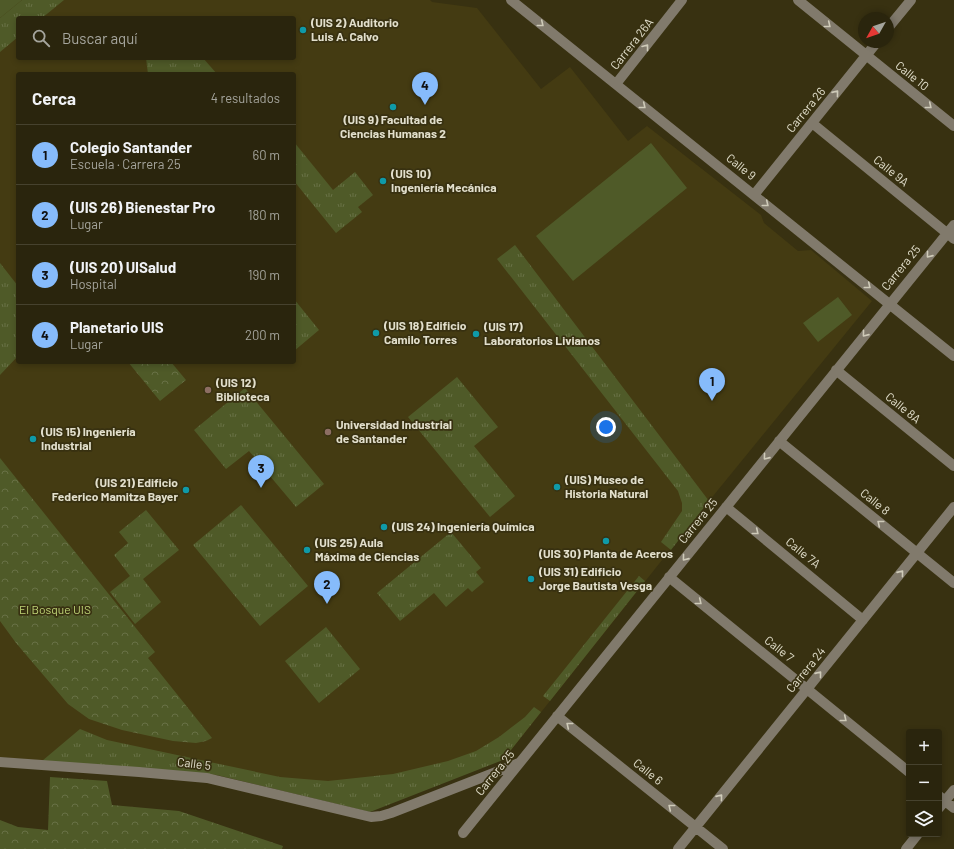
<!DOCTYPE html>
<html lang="es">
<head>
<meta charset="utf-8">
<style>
  :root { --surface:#2a250d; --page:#322d16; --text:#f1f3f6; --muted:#a5a59d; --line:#46422e; --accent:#86bbfb }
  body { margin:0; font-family:Barlow,sans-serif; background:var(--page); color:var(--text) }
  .controls { position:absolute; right:12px; bottom:12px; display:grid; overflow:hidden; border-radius:4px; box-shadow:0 2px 6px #0003 }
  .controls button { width:36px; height:36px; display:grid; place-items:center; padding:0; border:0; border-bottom:1px solid var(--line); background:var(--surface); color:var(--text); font:20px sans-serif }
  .compass { position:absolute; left:858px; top:12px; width:36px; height:36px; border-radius:50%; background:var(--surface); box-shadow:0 2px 6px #0003; rotate:230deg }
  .you { position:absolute; left:606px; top:427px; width:14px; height:14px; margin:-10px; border:3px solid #fff; border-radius:50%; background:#1a73e8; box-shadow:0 0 0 6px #1a73e833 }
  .badge { display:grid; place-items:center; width:26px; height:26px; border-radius:50%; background:var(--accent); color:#111; font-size:13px; font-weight:700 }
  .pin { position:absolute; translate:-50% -33px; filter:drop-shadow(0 1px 2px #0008) }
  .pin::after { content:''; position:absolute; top:21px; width:14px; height:12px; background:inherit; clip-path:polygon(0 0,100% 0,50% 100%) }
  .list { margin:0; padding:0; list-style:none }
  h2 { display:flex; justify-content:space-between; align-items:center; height:52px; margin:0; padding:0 16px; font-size:17px }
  h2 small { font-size:13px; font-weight:400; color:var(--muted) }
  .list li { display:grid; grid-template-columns:26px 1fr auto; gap:12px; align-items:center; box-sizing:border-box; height:60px; padding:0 16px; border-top:1px solid var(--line) }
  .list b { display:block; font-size:15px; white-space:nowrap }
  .list p { margin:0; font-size:13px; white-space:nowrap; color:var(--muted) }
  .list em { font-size:13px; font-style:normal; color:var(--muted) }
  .icon { flex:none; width:22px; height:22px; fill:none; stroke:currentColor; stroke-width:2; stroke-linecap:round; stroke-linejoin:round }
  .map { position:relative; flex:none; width:954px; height:849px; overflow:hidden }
  .search { position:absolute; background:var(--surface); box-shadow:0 2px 6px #0003; left:16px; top:16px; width:280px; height:44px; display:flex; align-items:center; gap:10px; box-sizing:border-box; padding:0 14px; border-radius:4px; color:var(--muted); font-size:15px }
  .panel { position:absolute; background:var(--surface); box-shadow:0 2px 6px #0003; left:16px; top:72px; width:280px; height:292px; border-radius:4px }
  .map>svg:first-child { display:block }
  .built { fill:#443b12; fill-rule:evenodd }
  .grass { fill:url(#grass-tufts) }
  .forest { fill:url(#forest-crowns) }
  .garden { fill:#4f5a28 }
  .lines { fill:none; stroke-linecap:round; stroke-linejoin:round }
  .minor { stroke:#817a6c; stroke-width:10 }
  .oneway { stroke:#cfcbb9 }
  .culture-dot { fill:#0f9aa8; stroke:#383111; stroke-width:1.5 }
  .education-dot { fill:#8d6e63; stroke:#383111; stroke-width:1.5 }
  .labels { text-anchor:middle; stroke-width:3.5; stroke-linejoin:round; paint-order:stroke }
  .poi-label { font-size:12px; font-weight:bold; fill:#e2dfcc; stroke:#383111; text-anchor:start }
  .street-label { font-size:12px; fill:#e2dfcc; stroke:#383111 }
  .park-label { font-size:12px; fill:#bfd477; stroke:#383111 }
</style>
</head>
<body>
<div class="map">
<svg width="954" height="849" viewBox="0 0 954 849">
  <defs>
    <pattern id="grass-tufts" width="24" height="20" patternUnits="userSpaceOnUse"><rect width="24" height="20" fill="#4f5a28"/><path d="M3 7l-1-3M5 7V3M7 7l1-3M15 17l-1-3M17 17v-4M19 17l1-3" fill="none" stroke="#687146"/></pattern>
    <pattern id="forest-crowns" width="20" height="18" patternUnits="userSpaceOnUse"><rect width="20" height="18" fill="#4f5a28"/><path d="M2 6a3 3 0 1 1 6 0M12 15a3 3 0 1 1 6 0" fill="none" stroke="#687146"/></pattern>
  </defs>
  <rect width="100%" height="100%" fill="#383111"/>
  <!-- built -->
  <path class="built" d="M 0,0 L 430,0 L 432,2 L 477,8 L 541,89 L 570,67 L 628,141 L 647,126 L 761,215 L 764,223 L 798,251 L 811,250 L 872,301 L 709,501 L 503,760 L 329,801 L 217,775 L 0,757 ZM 18,18 L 294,18 L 294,58 L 18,58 ZM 18,74 L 294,74 L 294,362 L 18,362 Z"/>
  <!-- grass -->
  <path class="grass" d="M 22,0 L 64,0 L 42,18 L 18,18 L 18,37 L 0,52 L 0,18 Z
    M 146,58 L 203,58 L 217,74 L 148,74 Z
    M 294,142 L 333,190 L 355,172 L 373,195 L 358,207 L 362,212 L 336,233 L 294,181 Z
    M 515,245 L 709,501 L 671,550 L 661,542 L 682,511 L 682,503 L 678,491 L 497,259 Z
    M 0,263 L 18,286 L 18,356 L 0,375 Z
    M 294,299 L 319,330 L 294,351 Z
    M 457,377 L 498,427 L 474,446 L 515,496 L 490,517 L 408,417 Z
    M 245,388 L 324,484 L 296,507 L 249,451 L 226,469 L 194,430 Z
    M 241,505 L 308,586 L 260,626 L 193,545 Z
    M 146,510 L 179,550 L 143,579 L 161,602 L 135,624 L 110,592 L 130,576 L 114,555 L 128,543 L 119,532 Z
    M 451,532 L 481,568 L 476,572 L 484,582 L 472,592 L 468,588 L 446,607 L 434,593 L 400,621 L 377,593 Z
    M 639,576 L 645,581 L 550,701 L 543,696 Z
    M 326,627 L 360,669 L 319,703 L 285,661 Z
    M 534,707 L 541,712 L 503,760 L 370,812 L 217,775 L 42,761 L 80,729 L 107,740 L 280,777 L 328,781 L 393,774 L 448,761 L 476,751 L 499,737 L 525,717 Z"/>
  <!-- forest -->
  <path class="forest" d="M 128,362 L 171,362 L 186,380 L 160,401 Z
    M 0,458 L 155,652 L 148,658 L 212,738 L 206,741 L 196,743 L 173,741 L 122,730 L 89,719 L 68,704 L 16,643 L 0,621 Z
    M 50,777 L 107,781 L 112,805 L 179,811 L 283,846 L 282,849 L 0,849 L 0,820 L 18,827 L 48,830 Z"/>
  <!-- garden -->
  <path class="garden" d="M 0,0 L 22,0 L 0,18 Z
    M 651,143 L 687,188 L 573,281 L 536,236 Z
    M 838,297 L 852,315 L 818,342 L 803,323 Z"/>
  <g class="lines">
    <!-- minor -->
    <path class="minor" d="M 511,0 L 954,356
      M 798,0 L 954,126
      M 888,28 L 911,0
      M 616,84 L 682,0
      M 812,123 L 954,239
      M 754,195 L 877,42
      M 836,370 L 954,466
      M 779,441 L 954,583
      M 726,507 L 863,620
      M 669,577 L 909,772
      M 557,716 L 723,849
      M 0,762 L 139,772 L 207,778 L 371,817 L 381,816 L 391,813 L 519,763
      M 939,796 L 954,808
      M 939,808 L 954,790
      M 463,833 L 954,225
      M 678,849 L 954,507
      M 906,849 L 918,834"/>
  </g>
  <!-- one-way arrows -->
  <defs><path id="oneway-chevron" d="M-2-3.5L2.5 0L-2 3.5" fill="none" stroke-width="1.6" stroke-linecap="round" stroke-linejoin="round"/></defs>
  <g class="oneway">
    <use href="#oneway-chevron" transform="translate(541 24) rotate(39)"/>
    <use href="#oneway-chevron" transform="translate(828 25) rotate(39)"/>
    <use href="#oneway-chevron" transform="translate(646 47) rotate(-52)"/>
    <use href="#oneway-chevron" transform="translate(836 93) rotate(-51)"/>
    <use href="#oneway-chevron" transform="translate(643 106) rotate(39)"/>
    <use href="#oneway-chevron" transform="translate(929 106) rotate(39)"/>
    <use href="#oneway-chevron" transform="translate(766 204) rotate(39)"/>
    <use href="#oneway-chevron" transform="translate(929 255) rotate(129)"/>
    <use href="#oneway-chevron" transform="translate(868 286) rotate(39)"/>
    <use href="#oneway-chevron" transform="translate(865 334) rotate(129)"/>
    <use href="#oneway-chevron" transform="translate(766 457) rotate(129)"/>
    <use href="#oneway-chevron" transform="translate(880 523) rotate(-141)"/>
    <use href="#oneway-chevron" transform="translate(756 532) rotate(39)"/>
    <use href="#oneway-chevron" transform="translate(685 558) rotate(129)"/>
    <use href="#oneway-chevron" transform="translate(901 573) rotate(-51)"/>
    <use href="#oneway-chevron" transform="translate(699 602) rotate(39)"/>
    <use href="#oneway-chevron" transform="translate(819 674) rotate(-51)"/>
    <use href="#oneway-chevron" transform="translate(844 719) rotate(39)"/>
    <use href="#oneway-chevron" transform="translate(569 725) rotate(-141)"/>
    <use href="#oneway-chevron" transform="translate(720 797) rotate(-51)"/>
    <use href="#oneway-chevron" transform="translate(671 807) rotate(-141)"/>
  </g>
  <!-- markers -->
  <g class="culture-dot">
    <circle cx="303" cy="30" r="4"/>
    <circle cx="393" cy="107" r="4"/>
    <circle cx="383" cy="181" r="4"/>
    <circle cx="376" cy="333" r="4"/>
    <circle cx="476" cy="334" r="4"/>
    <circle cx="33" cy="439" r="4"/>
    <circle cx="557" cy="487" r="4"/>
    <circle cx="186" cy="490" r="4"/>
    <circle cx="384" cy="527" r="4"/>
    <circle cx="606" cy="541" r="4"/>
    <circle cx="307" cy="550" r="4"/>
    <circle cx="531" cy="579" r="4"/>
  </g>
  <g class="education-dot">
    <circle cx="208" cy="390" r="4"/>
    <circle cx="328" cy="432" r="4"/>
  </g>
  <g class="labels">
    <!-- poi labels -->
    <g class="poi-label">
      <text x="311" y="27">(UIS 2) Auditorio<tspan x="311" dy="14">Luis A. Calvo</tspan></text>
      <text x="393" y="124" text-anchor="middle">(UIS 9) Facultad de<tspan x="393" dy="14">Ciencias Humanas 2</tspan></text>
      <text x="391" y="178">(UIS 10)<tspan x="391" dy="14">Ingeniería Mecánica</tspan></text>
      <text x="384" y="330">(UIS 18) Edificio<tspan x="384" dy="14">Camilo Torres</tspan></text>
      <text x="484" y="331">(UIS 17)<tspan x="484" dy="14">Laboratorios Livianos</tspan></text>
      <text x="216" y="387">(UIS 12)<tspan x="216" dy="14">Biblioteca</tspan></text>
      <text x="336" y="429">Universidad Industrial<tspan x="336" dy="14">de Santander</tspan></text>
      <text x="41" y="436">(UIS 15) Ingeniería<tspan x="41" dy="14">Industrial</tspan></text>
      <text x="565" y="484">(UIS) Museo de<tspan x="565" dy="14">Historia Natural</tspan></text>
      <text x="178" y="487" text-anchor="end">(UIS 21) Edificio<tspan x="178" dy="14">Federico Mamitza Bayer</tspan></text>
      <text x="392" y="531">(UIS 24) Ingeniería Química</text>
      <text x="315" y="547">(UIS 25) Aula<tspan x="315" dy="14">Máxima de Ciencias</tspan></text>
      <text x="606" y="558" text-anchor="middle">(UIS 30) Planta de Aceros</text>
      <text x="539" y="576">(UIS 31) Edificio<tspan x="539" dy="14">Jorge Bautista Vesga</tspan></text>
    </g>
    <!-- street labels -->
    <g class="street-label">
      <text transform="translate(632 44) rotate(-52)" y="4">Carrera 26A</text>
      <text transform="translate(912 76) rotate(39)" y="4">Calle 10</text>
      <text transform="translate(806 110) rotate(-51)" y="4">Carrera 26</text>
      <text transform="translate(741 167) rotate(39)" y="4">Calle 9</text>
      <text transform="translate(891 171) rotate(39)" y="4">Calle 9A</text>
      <text transform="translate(901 268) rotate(-51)" y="4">Carrera 25</text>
      <text transform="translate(903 408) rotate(39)" y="4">Calle 8A</text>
      <text transform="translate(875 502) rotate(39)" y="4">Calle 8</text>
      <text transform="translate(698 521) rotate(-51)" y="4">Carrera 25</text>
      <text transform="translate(803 553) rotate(39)" y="4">Calle 7A</text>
      <text transform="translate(779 649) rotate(39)" y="4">Calle 7</text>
      <text transform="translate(806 670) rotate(-51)" y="4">Carrera 24</text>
      <text transform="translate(194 764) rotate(7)" y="4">Calle 5</text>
      <text transform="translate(648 772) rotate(39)" y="4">Calle 6</text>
      <text transform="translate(495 773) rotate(-51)" y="4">Carrera 25</text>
    </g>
    <!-- park labels -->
    <g class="park-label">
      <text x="55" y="614">El Bosque UIS</text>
    </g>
  </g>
</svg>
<div class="controls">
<button>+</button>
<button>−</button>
<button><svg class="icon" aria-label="layers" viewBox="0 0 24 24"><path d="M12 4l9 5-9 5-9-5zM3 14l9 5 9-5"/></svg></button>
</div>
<svg class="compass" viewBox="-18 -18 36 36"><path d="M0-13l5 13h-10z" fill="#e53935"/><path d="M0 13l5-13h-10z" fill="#a5a59d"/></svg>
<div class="you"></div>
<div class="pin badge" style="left:712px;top:401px">1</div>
<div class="pin badge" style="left:327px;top:604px">2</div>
<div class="pin badge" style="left:261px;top:488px">3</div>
<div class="pin badge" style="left:425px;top:105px">4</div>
<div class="search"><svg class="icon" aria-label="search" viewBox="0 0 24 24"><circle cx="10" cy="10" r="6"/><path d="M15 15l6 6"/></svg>Buscar aquí</div>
<section class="panel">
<h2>Cerca<small>4 resultados</small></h2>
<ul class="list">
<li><span class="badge">1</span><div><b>Colegio Santander</b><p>Escuela · Carrera 25</p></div><em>60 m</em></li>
<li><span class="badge">2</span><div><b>(UIS 26) Bienestar Pro</b><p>Lugar</p></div><em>180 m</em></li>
<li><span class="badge">3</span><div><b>(UIS 20) UISalud</b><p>Hospital</p></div><em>190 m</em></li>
<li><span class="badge">4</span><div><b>Planetario UIS</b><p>Lugar</p></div><em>200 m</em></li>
</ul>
</section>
</div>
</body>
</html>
